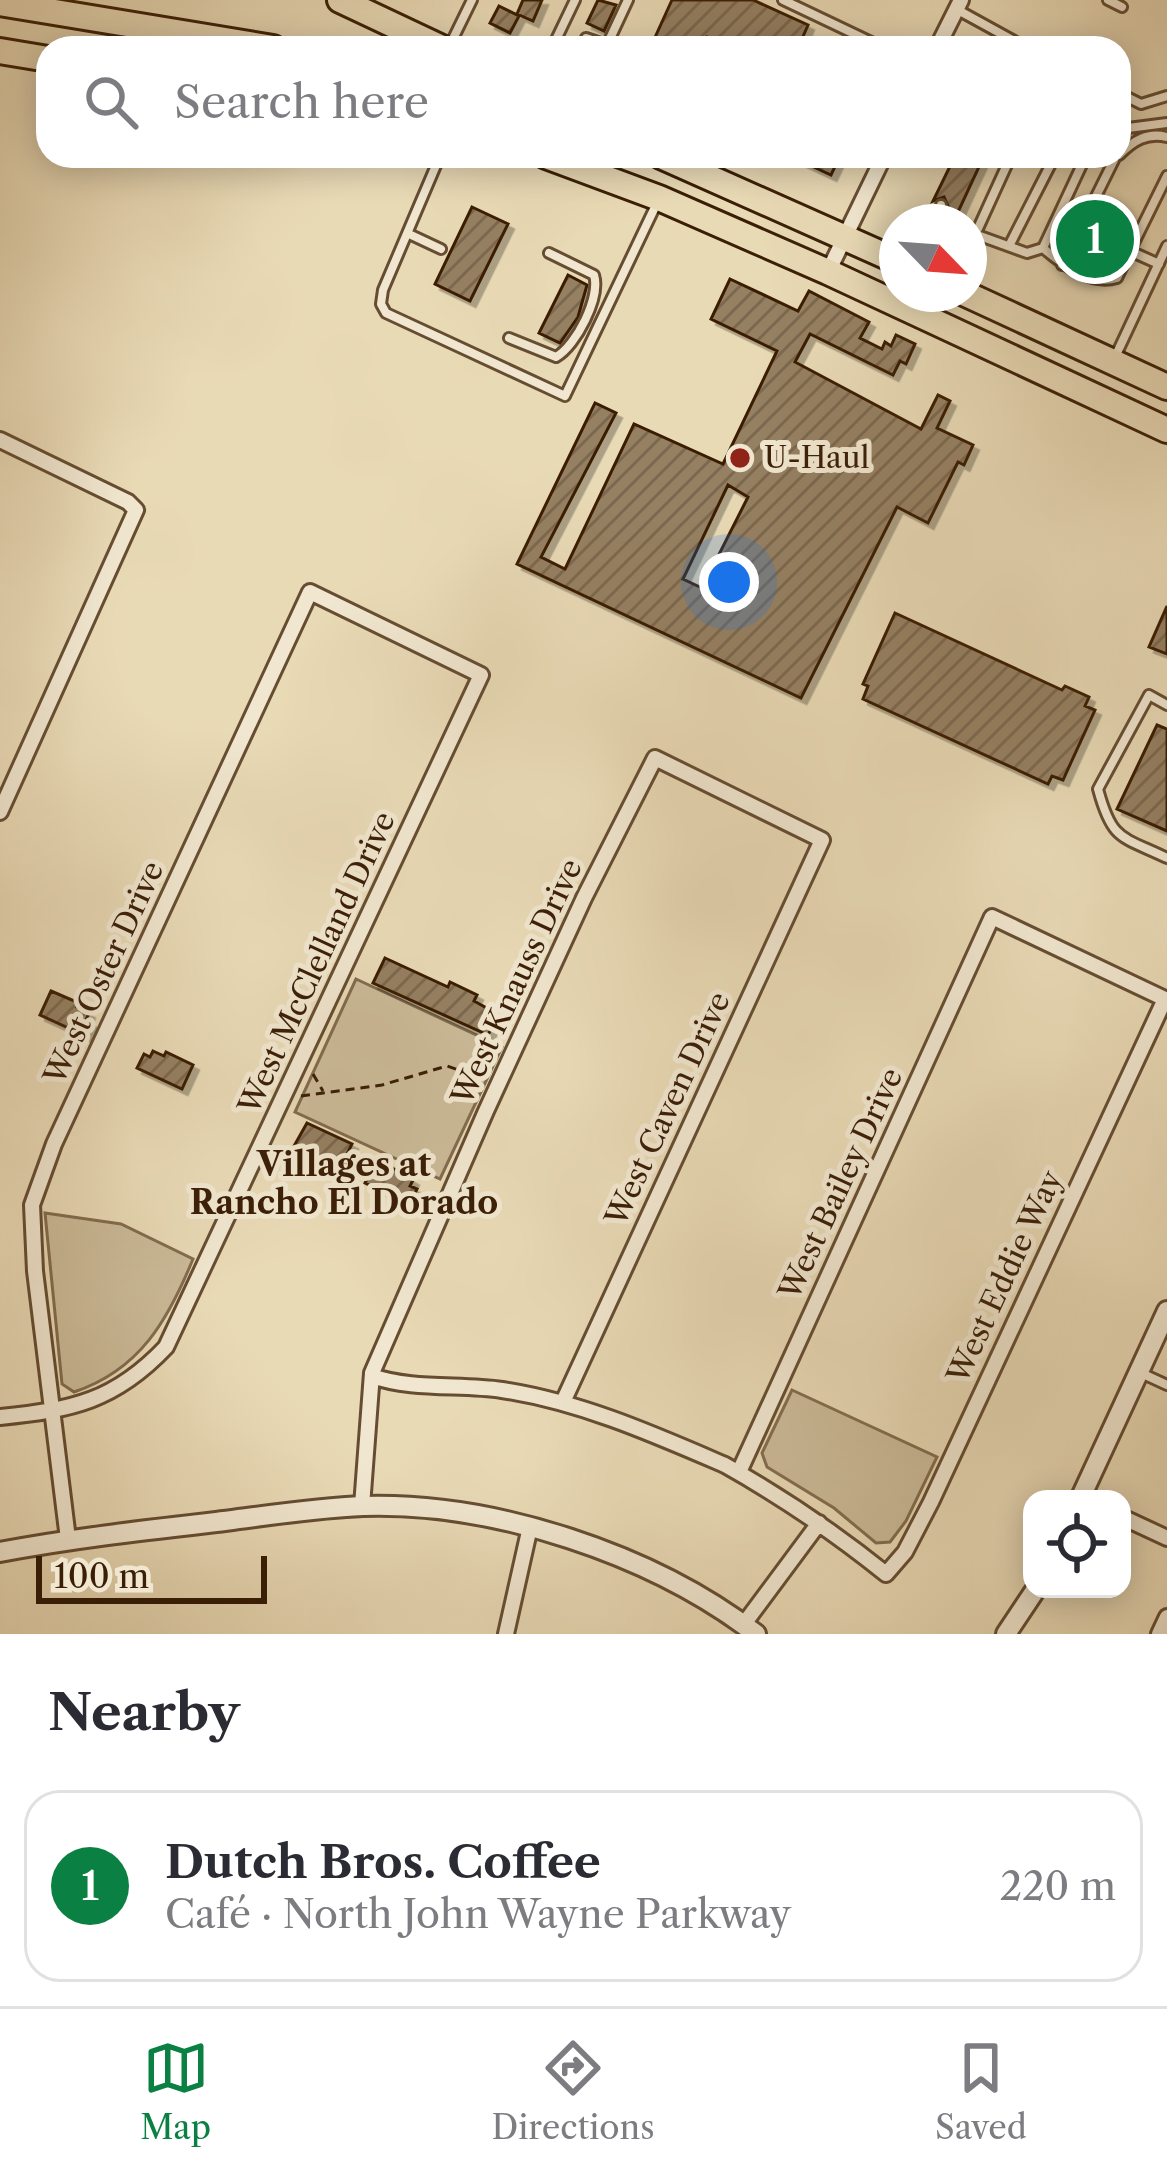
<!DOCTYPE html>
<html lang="en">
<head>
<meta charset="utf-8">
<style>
  :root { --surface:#fff; --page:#f2f2f3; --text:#2b2b33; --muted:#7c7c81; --line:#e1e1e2; --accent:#0b8043 }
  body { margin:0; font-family:"Libre Caslon Text",serif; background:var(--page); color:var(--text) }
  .controls { position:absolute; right:36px; bottom:36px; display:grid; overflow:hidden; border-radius:24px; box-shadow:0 6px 30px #0003 }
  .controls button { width:108px; height:108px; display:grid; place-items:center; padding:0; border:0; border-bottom:3px solid var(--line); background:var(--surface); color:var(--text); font:60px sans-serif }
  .compass { position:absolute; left:879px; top:204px; width:108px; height:108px; border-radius:50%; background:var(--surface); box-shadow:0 6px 30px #0003; rotate:115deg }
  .scale { position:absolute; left:36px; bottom:30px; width:231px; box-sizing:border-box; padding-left:12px; border:6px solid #3a1e06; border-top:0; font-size:33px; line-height:42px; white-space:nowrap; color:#3a1e06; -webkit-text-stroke:9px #f1e7d0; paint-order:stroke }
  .you { position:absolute; left:729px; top:582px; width:42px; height:42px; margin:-30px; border:9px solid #fff; border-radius:50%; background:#1a73e8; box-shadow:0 0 0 18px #1a73e833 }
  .badge { display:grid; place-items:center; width:78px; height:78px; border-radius:50%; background:var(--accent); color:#fff; font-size:39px; font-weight:700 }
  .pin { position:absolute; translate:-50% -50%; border:6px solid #fff; box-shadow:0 3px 12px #0006 }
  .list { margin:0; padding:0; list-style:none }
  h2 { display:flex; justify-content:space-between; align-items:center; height:156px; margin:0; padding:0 48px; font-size:51px }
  h2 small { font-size:39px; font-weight:400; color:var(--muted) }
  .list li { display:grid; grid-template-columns:78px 1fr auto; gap:36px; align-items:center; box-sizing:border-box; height:192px; margin:0 24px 24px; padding:0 24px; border:3px solid var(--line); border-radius:36px }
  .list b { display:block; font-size:45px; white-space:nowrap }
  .list p { margin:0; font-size:39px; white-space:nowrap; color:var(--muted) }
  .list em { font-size:39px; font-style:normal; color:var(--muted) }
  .icon { flex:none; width:66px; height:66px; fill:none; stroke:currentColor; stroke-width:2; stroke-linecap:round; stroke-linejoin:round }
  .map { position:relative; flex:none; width:1167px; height:1634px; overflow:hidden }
  .search { position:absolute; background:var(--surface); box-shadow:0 6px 30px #0003; left:36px; right:36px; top:36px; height:132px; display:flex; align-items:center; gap:30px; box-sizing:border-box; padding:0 42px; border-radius:36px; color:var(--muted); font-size:45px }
  .sheet { height:372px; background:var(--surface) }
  nav { display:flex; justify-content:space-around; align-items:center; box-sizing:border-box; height:168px; border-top:3px solid var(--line); background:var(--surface); font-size:33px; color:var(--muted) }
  nav a { display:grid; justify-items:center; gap:6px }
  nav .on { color:var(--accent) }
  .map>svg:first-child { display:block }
  .green { fill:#cbba98; stroke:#826c4f; stroke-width:3 }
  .building { fill:url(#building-hatch); stroke:#3a1e06; stroke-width:3; fill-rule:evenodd; filter:url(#shadow) }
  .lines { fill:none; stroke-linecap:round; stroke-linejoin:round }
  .service-casing { stroke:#664d32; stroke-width:14 }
  .minor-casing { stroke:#664d32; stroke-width:20 }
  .tertiary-casing { stroke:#664d32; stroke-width:24 }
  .trunk-casing { stroke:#3a1e06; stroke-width:30 }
  .path { stroke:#3a1e06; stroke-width:3; stroke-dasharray:9 6; stroke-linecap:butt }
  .service { stroke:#f1e7d0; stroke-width:8 }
  .minor { stroke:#f1e7d0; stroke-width:14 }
  .tertiary { stroke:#f1e7d0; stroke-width:18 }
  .trunk { stroke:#e9dab6; stroke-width:24 }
  .poi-dot { fill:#8f2418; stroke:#f1e7d0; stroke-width:4.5 }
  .labels { text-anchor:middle; stroke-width:10; stroke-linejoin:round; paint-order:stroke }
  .poi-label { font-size:30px; fill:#3a1e06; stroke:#f1e7d0; text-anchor:start }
  .street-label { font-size:30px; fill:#3a1e06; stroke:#f1e7d0 }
  .neighbourhood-label { font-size:33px; font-weight:bold; fill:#3a1e06; stroke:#f1e7d0 }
</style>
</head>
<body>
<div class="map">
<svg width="1167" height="1634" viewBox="0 0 1167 1634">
  <defs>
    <pattern id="building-hatch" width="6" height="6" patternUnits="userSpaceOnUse" patternTransform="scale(3)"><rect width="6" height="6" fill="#958062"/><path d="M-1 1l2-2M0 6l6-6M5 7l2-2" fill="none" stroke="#7b684f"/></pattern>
    <filter id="shadow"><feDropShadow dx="5.5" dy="5.5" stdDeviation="0" flood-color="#0004"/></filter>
  </defs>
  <rect width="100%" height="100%" fill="#e9dab6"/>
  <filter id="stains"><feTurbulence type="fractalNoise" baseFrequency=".00167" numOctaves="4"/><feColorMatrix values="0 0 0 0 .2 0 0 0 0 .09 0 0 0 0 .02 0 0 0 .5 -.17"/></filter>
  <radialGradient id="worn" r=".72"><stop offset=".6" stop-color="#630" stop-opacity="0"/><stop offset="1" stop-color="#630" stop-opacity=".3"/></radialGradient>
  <!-- green -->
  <path class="green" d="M 356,979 L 502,1047 L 440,1179 L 295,1112 Z
    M 45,1213 L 121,1224 L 193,1259 C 168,1320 140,1370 74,1392 L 62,1384 Z
    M 792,1390 L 937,1457 L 906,1521 L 890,1542 L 876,1543 L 834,1508 L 767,1467 L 762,1453 Z"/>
  <!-- building -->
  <path class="building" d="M 523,0 L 542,0 L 533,21 L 517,14 Z
    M 598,0 L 616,5 L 604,31 L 587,23 Z
    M 672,0 L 753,0 L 808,25 L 798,48 L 731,48 L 707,37 L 702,48 L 660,48 L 652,44 Z
    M 499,6 L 519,16 L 510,33 L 490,23 Z
    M 790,156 L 840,156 L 831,175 Z
    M 955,156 L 984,156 L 958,212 L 949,208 L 944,197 L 933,201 Z
    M 472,207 L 508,224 L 470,301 L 435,284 Z
    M 1094,218 L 1118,230 L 1105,256 L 1081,245 Z
    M 568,275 L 587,285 L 578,317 L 560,343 L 539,333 Z
    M 730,279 L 798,311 L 809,291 L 869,322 L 860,338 L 882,349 L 885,342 L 891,346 L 896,335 L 915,344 L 906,364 L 900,361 L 893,375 L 810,334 L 795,362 L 921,429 L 938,395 L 950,401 L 937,428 L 973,445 L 964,465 L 958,462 L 928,523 L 897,507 L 801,698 L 517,564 L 595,403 L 616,413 L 541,557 L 565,569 L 634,424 L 723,464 L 777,351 L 711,319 ZM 728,485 L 748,497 L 702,588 L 683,579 Z
    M 1167,606 L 1167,654 L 1149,647 Z
    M 895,613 L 1062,690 L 1065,686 L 1089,697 L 1085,706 L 1095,710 L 1063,780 L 1052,776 L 1048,784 L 863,699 L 868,686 L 863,684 Z
    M 1157,725 L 1167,729 L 1167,831 L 1117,809 Z
    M 385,958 L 448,987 L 450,982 L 477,995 L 474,1001 L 492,1011 L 489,1018 L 495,1021 L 488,1035 L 373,983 Z
    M 51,991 L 79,1003 L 77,1007 L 89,1013 L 86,1020 L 92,1023 L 86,1036 L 40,1015 Z
    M 153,1051 L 164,1056 L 166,1052 L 193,1065 L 182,1089 L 137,1068 L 144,1054 L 150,1057 Z
    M 307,1123 L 352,1144 L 340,1168 L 294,1146 Z
    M 377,1159 L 413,1180 L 410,1186 L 417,1189 L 410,1204 L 365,1183 Z"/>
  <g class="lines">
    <defs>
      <path id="service" d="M 783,0 L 884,48
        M 1108,0 L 1122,7
        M 956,9 L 1027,48
        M 449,47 L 472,0
        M 552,48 L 575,0
        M 581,48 L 586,38 L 607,45 L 628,0
        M 1119,93 L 1141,104 L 1167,96
        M 1119,140 L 1128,128 L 1167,123
        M 1119,155 C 1133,141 1147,132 1167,137
        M 440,156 L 383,290 L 381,304 L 386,313 L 565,396 L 656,205
        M 941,205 L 941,220 L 946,222
        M 969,232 L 1027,253 L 1043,248 C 1063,265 1090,286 1117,278 L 1130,251 L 1159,264
        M 409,234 L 441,249
        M 975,235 L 1011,156
        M 1009,246 L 1055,156
        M 1043,248 L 1086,156
        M 1130,251 L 1167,176
        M 1062,265 L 1116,156
        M 509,338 L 556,357 C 576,346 601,297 594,275 L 549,253
        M 1116,355 L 1167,246
        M 1167,705 L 1149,695 L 1098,789 C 1112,841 1121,836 1167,858
        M 1141,1373 L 1167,1385"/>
      <path id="minor" d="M 937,48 L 961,0
        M 828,272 L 884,156
        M 0,440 L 128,502 L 136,510 L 0,812
        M 372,1376 C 411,1390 461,1384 502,1390 C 581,1402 653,1434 725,1465 C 782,1497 835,1533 886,1574 L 905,1552 L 931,1502 L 1165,999 L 992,917 L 739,1472
        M 0,1417 C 72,1410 115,1401 166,1347 L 481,675 L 310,592 L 54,1144 L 32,1205 L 35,1271 L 68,1539
        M 362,1506 L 372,1373 L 486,1111 L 584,898 L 655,758 L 822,840 L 563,1402
        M 1122,1517 L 1167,1538
        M 744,1624 L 819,1523
        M 506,1634 L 530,1527
        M 1159,1634 L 1167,1617"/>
      <path id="tertiary" d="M 1080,1499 L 1167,1311
        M 0,1552 C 69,1539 138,1531 208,1523 C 259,1517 311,1508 363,1506 C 494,1502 652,1554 756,1634
        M 1006,1634 L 1036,1589"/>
      <path id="trunk" d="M 340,0 L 442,48
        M 0,3 L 273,48
        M 0,51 L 48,59
        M 546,156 L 659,198 L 828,272 L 1167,430
        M 661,156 L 897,261
        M 966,294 L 1167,387"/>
    </defs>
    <!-- service casing -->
    <use href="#service" class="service-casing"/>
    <!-- minor casing -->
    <use href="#minor" class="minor-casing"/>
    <!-- tertiary casing -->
    <use href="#tertiary" class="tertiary-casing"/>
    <!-- trunk casing -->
    <use href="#trunk" class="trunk-casing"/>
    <!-- path -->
    <path class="path" d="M 313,1074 L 323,1091
      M 301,1096 L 382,1085 L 447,1066 L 470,1074 L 487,1071"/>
    <!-- service -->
    <use href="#service" class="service"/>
    <!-- minor -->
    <use href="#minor" class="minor"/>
    <!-- tertiary -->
    <use href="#tertiary" class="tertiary"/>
    <!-- trunk -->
    <use href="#trunk" class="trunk"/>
  </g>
  <!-- markers -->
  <circle class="poi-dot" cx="740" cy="458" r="12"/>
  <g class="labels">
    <!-- poi labels -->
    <g class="poi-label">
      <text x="764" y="468">U-Haul</text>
    </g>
    <!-- street labels -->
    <g class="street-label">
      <text transform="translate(317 963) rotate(-65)" y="10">West McClelland Drive</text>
      <text transform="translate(104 973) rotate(-65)" y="10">West Oster Drive</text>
      <text transform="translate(517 982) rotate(-65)" y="10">West Knauss Drive</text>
      <text transform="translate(668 1109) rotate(-65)" y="10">West Caven Drive</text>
      <text transform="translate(841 1184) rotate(-65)" y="10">West Bailey Drive</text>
      <text transform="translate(1005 1277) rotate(-65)" y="10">West Eddie Way</text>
    </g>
    <!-- neighbourhood labels -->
    <g class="neighbourhood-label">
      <text x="344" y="1176">Villages at<tspan x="344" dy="38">Rancho El Dorado</tspan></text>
    </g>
  </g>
  <rect width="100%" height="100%" filter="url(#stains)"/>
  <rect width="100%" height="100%" fill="url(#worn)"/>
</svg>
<div class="controls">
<button><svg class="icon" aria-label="locate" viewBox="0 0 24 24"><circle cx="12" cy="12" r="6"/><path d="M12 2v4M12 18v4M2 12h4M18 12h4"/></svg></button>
</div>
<svg class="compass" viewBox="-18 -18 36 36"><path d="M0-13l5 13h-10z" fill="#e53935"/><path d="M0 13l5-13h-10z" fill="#7c7c81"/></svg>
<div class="scale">100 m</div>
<div class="you"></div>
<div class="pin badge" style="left:1095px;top:239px">1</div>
<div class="search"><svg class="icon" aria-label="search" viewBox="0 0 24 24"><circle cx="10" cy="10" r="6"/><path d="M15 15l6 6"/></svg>Search here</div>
</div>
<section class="sheet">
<h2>Nearby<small></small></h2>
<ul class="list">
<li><span class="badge">1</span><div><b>Dutch Bros. Coffee</b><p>Café · North John Wayne Parkway</p></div><em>220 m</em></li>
</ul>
</section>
<nav>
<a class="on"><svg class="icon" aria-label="map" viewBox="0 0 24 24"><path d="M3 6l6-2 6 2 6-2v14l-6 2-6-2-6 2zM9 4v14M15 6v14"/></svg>Map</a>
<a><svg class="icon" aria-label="directions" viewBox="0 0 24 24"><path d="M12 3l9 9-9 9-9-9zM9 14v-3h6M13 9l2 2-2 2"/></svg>Directions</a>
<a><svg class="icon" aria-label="saved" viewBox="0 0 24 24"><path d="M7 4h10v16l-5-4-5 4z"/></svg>Saved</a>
</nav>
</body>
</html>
